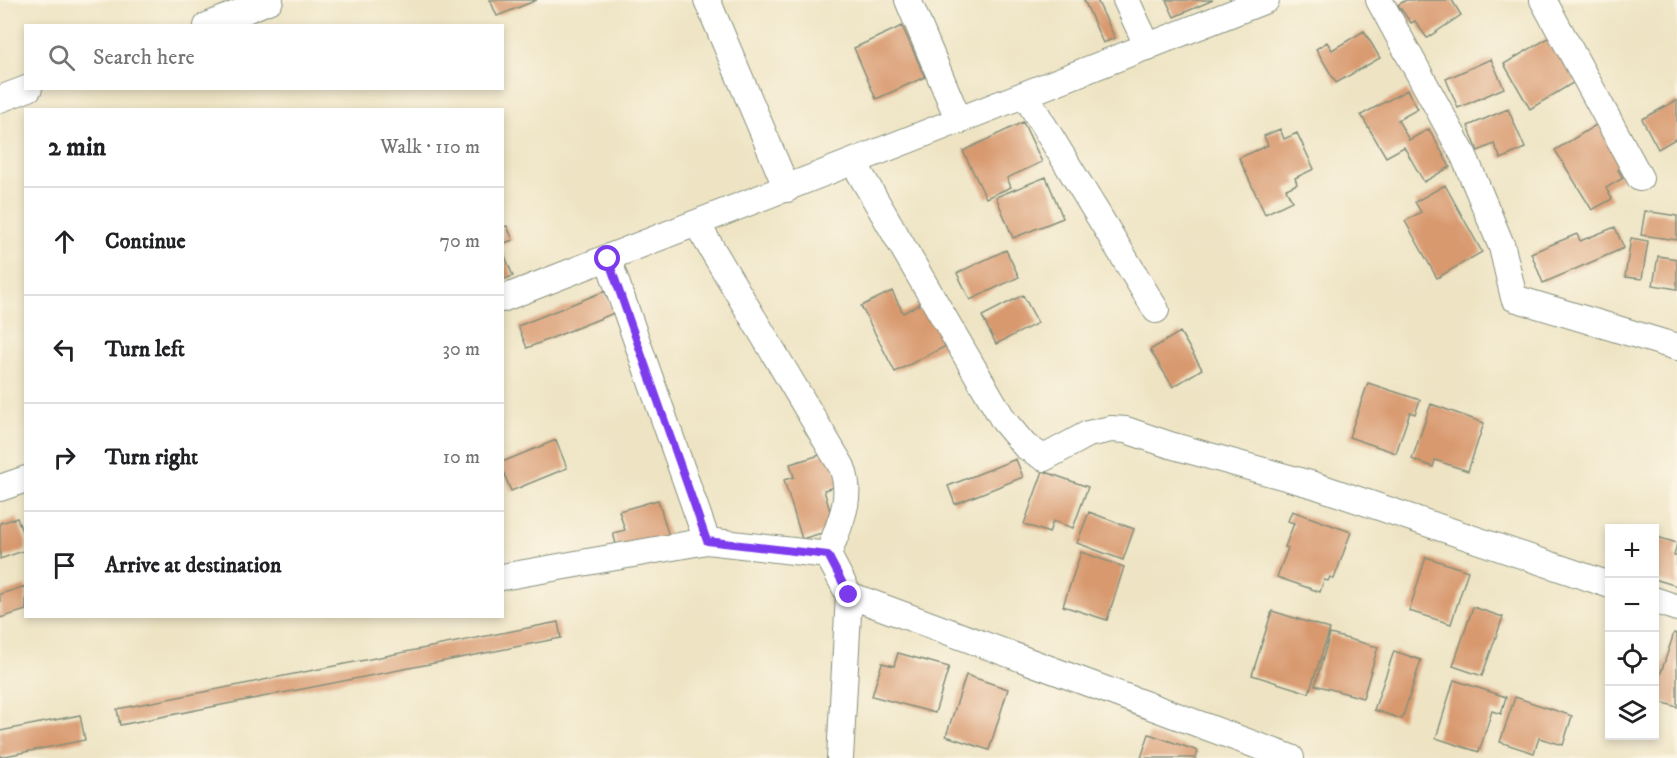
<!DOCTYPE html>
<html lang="en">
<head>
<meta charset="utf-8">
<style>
  :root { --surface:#fff; --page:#f6f6f6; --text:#202124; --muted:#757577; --line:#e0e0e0 }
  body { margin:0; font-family:"IM FELL DW Pica",serif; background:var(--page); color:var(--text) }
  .controls { position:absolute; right:18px; bottom:18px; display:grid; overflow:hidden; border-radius:0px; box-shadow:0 3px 9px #0003 }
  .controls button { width:54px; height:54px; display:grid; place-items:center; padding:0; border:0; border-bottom:2px solid var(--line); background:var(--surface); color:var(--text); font:30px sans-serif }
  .stop { position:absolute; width:18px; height:18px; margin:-14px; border:4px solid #7c3aed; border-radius:50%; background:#fff }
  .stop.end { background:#7c3aed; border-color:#fff; box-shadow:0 2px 6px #0008 }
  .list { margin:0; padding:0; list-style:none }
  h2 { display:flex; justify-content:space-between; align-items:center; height:78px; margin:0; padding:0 24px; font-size:26px }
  h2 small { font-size:20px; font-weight:400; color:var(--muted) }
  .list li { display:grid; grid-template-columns:39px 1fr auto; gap:18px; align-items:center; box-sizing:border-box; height:108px; padding:0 24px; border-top:2px solid var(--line) }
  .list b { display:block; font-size:22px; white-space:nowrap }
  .list em { font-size:20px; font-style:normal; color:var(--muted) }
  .icon { flex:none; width:33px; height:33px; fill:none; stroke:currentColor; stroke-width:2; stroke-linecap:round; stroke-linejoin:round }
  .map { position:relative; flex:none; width:1677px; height:758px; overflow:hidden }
  .search { position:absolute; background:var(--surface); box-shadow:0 3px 9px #0003; left:24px; top:24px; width:480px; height:66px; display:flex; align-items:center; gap:15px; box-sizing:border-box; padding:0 21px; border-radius:0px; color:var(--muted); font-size:22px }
  .panel { position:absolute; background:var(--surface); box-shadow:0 3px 9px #0003; left:24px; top:108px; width:480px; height:510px; border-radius:0px }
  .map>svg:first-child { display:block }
  .building { fill:#d8996e }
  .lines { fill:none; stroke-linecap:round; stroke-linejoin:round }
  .street-casing { stroke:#86907c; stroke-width:28 }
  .street { stroke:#fff; stroke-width:26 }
  .route { stroke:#7c3aed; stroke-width:8 }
</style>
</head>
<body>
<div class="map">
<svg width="1677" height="758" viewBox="0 0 1677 758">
  <rect width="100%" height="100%" fill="#fcf5e5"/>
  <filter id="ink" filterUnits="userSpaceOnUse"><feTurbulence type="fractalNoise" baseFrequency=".0167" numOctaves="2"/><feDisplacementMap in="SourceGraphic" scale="12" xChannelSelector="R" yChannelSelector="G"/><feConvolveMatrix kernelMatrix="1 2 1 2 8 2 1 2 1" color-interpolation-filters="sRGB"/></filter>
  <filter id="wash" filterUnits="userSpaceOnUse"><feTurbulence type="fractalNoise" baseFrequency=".008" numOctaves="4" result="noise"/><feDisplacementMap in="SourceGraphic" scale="24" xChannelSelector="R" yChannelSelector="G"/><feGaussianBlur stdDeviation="1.35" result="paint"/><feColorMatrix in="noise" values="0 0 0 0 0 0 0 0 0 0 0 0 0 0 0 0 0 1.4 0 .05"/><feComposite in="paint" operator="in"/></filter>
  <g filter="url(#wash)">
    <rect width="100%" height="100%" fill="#eee4c4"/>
    <g id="blocks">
      <!-- building -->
      <path class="building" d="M 490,0 L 537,0 L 497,16 Z
        M 1084,0 L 1097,0 L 1115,38 L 1103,43 Z
        M 1166,0 L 1213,0 L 1174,17 Z
        M 1406,0 L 1452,0 L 1461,15 L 1427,38 L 1415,21 L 1411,23 L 1398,5 Z
        M 902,26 L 925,77 L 876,99 L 854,48 Z
        M 1364,31 L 1380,58 L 1336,83 L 1316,49 L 1327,42 L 1332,50 Z
        M 1550,37 L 1576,81 L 1530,109 L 1504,64 Z
        M 1491,59 L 1504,88 L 1458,108 L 1446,79 Z
        M 1407,90 L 1418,109 L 1398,120 L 1409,140 L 1429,129 L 1450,167 L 1424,182 L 1404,147 L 1386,157 L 1361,115 Z
        M 1677,100 L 1677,138 L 1658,149 L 1642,119 Z
        M 1508,109 L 1525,148 L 1501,159 L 1494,144 L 1478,151 L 1468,126 Z
        M 1023,122 L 1042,162 L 1007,178 L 1011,187 L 986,198 L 963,151 Z
        M 1599,123 L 1625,166 L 1618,170 L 1623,178 L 1606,188 L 1612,199 L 1592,210 L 1555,150 Z
        M 1280,129 L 1284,139 L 1297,133 L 1314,169 L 1295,178 L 1297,184 L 1286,189 L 1292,201 L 1265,214 L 1239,158 L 1268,145 L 1264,136 Z
        M 1046,177 L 1063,218 L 1013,238 L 996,197 Z
        M 1445,185 L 1482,252 L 1437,278 L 1405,221 L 1421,212 L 1415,202 Z
        M 1645,211 L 1677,216 L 1677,240 L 1641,235 Z
        M 507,226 L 513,240 L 502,244 L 502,227 Z
        M 1615,227 L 1624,248 L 1543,283 L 1531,253 L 1577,234 L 1580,241 Z
        M 1631,238 L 1648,241 L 1642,279 L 1625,277 Z
        M 502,249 L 513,276 L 502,280 Z
        M 1006,250 L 1019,277 L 970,300 L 957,273 Z
        M 1658,256 L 1677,259 L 1677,289 L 1653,285 Z
        M 605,291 L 614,313 L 527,348 L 518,326 Z
        M 892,291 L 903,313 L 928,300 L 950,344 L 895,372 L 861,306 Z
        M 1023,295 L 1038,323 L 996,344 L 982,316 Z
        M 1180,332 L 1202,369 L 1173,387 L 1150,350 Z
        M 1368,383 L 1420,400 L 1415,414 L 1410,412 L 1396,453 L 1349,437 Z
        M 1431,404 L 1484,423 L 1468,471 L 1435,460 L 1433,467 L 1412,459 Z
        M 556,440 L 567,468 L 511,491 L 502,469 L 502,462 Z
        M 830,452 L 841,485 L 824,490 L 835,529 L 802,539 L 784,480 L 794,477 L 790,464 Z
        M 1016,459 L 1023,477 L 955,504 L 948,486 Z
        M 1043,471 L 1088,487 L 1073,528 L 1053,521 L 1049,533 L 1024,524 Z
        M 658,500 L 670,540 L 619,555 L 613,533 L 625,530 L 619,511 Z
        M 1292,511 L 1351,532 L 1334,579 L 1330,577 L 1328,581 L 1324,580 L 1320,592 L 1277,577 L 1288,548 L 1285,547 L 1294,523 L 1288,521 Z
        M 1089,512 L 1134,529 L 1123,560 L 1077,543 Z
        M 17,518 L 26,542 L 26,550 L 0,559 L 0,523 Z
        M 1657,537 L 1677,543 L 1674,556 L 1677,556 L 1677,586 L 1654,579 L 1654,545 Z
        M 1081,552 L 1124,567 L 1107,620 L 1063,606 Z
        M 1426,557 L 1468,571 L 1451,624 L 1409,611 Z
        M 26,586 L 26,610 L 0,618 L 0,594 Z
        M 1473,607 L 1503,617 L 1482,676 L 1453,666 Z
        M 1272,611 L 1330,629 L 1309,693 L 1252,675 Z
        M 558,622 L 561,638 L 120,725 L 117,709 Z
        M 1674,633 L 1677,634 L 1677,707 L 1654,700 L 1654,694 Z
        M 1330,634 L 1378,647 L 1363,698 L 1315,685 Z
        M 1394,651 L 1421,660 L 1402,719 L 1374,710 Z
        M 898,653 L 949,667 L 935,713 L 872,696 L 882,663 L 894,666 Z
        M 966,675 L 1008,689 L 989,750 L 946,736 Z
        M 1454,680 L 1506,697 L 1501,714 L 1492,711 L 1479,752 L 1436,738 Z
        M 1515,697 L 1572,716 L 1563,745 L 1539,738 L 1534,753 L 1500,742 Z
        M 80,715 L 85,740 L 0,757 L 0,731 Z
        M 1149,734 L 1198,751 L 1196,758 L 1141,758 Z"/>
    </g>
  </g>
  <g filter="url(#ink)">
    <use href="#blocks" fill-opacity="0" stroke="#86907c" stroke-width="1.5"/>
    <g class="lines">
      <defs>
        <path id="street" d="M 707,0 L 787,189
          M 908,0 L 959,121
          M 1126,0 L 1148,47
          M 1379,0 L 1464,156 L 1502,247 L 1514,298 L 1677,347
          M 1543,0 L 1640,178
          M 207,26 L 270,0
          M 1025,95 L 1156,310
          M 0,99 L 29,88
          M 854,163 L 1004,421 L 1025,446 L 1044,458 L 1088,434 L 1111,429 L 1126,430 L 1170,445 L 1314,485 L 1610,585
          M 697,224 L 842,467 C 854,499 839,524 828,555
          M 608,259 L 707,541 L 828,555 L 849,595 L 1291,758
          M 502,299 L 1266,0
          M 0,488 L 26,479
          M 502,577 L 707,541
          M 1654,600 L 1677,608
          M 840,758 L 849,595"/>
      </defs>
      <!-- street casing -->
      <use href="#street" class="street-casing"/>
      <!-- street -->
      <use href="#street" class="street"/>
    </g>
  </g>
  <g class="lines" filter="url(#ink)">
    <!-- route -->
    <path class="route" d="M 608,259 L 707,541 L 828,555 L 849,595"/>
  </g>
</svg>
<div class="controls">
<button>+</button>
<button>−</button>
<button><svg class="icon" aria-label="locate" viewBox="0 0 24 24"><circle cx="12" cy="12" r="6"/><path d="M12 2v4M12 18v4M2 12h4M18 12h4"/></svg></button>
<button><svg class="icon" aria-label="layers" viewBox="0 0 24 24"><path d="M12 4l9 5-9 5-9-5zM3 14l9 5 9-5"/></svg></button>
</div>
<div class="stop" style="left:608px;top:259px"></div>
<div class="stop end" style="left:849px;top:595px"></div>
<div class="search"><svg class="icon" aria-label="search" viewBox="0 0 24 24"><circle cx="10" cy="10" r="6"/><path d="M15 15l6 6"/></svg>Search here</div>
<section class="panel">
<h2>2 min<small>Walk · 110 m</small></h2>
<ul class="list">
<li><svg class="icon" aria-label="ahead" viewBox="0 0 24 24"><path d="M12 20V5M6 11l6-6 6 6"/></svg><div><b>Continue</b></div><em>70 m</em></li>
<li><svg class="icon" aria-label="left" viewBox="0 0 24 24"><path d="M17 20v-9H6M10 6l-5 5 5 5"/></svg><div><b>Turn left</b></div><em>30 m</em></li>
<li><svg class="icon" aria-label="right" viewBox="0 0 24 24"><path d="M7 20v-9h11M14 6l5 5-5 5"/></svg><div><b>Turn right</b></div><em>10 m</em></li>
<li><svg class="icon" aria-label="arrive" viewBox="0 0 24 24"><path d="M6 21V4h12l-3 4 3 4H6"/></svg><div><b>Arrive at destination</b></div></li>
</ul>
</section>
</div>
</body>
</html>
